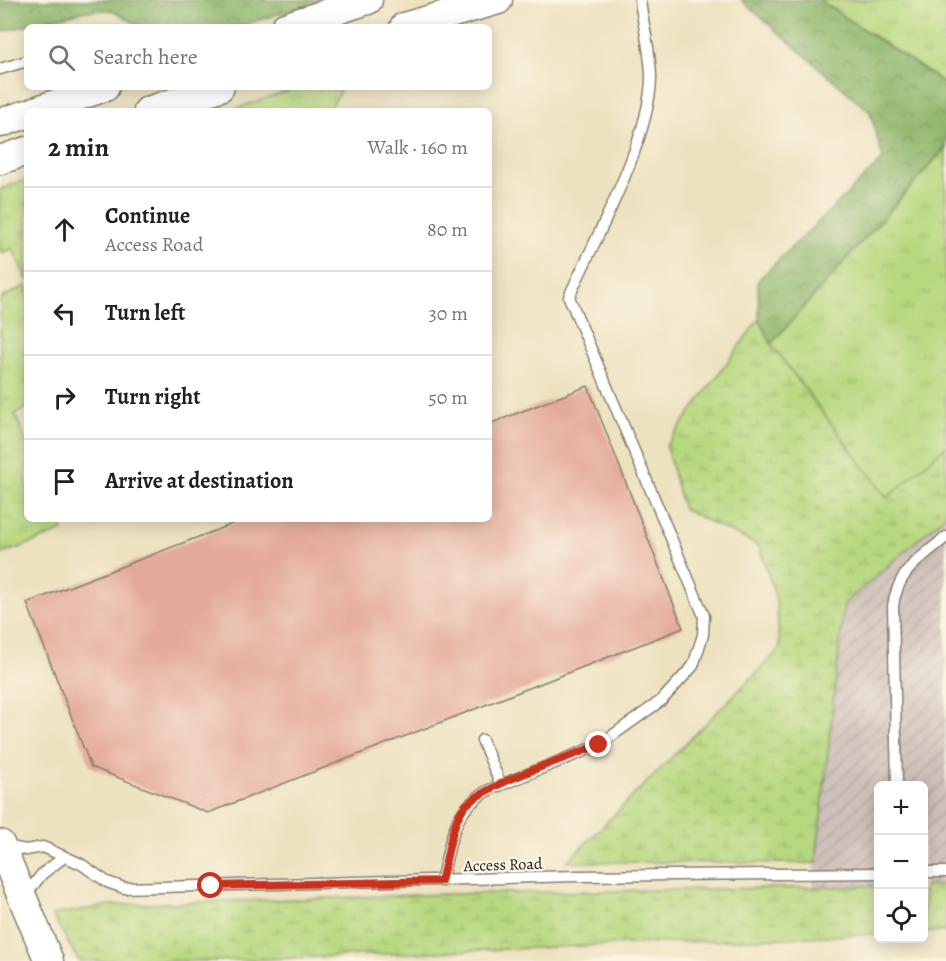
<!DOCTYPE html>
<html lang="en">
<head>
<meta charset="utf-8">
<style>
  :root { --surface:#fff; --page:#f6f6f6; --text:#202124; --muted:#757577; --line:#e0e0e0 }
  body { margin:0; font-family:Alegreya,serif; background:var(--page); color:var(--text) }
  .controls { position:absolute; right:18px; bottom:18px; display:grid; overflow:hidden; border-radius:9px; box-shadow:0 3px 15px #0003 }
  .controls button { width:54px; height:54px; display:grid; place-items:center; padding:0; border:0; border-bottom:2px solid var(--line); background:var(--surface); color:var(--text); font:30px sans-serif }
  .stop { position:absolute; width:18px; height:18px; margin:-14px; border:4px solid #c8321e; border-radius:50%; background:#fff }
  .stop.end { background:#c8321e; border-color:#fff; box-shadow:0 2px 6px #0008 }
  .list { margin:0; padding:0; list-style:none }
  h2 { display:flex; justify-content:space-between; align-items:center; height:78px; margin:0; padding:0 24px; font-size:26px }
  h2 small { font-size:20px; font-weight:400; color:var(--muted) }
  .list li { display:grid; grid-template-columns:39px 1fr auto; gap:18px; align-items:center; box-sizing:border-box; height:84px; padding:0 24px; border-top:2px solid var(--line) }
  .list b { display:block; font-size:22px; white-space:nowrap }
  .list p { margin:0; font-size:20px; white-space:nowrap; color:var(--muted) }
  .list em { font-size:20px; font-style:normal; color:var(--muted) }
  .icon { flex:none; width:33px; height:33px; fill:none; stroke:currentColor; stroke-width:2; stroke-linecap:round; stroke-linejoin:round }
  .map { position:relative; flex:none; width:946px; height:961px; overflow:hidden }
  .search { position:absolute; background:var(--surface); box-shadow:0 3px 15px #0003; left:24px; top:24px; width:468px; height:66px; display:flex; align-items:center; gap:15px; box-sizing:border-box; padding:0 21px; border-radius:9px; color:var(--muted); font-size:22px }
  .panel { position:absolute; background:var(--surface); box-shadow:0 3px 15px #0003; left:24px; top:108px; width:468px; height:414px; border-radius:9px }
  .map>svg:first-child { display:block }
  .industrial { fill:url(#industrial-furrows) }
  .grass { fill:url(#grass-tufts); stroke:#6a7a4e; stroke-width:1.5 }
  .forest { fill:url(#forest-crowns); stroke:#576a45; stroke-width:1.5 }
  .wetland { fill:url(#wetland-marsh); stroke:#6a7a4e; stroke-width:1.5 }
  .building { fill:#e4aa99 }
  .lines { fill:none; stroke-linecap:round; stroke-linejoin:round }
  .service-casing { stroke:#847f6e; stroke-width:13 }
  .secondary-casing { stroke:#847f6e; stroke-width:31 }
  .service { stroke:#fff; stroke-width:10 }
  .secondary { stroke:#fff; stroke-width:28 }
  .route { stroke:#c8321e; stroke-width:8 }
  .labels { text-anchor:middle; stroke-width:5; stroke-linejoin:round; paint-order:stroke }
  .street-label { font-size:16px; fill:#1c1c1c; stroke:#fcf5e5 }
</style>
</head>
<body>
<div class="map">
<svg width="946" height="961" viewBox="0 0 946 961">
  <defs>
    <pattern id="industrial-furrows" width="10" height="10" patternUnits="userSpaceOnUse" patternTransform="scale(1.5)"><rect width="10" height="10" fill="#cfc0ba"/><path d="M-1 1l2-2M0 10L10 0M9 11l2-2" fill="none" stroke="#b1a49f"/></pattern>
    <pattern id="grass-tufts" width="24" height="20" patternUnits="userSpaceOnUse" patternTransform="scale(1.5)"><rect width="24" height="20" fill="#b8d87f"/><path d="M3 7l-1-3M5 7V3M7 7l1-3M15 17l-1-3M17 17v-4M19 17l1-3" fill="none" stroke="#9eb96d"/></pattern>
    <pattern id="forest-crowns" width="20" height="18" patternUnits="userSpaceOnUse" patternTransform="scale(1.5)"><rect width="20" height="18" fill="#92b86e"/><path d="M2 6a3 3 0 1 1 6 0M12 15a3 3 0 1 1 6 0" fill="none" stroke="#76955a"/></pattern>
    <pattern id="wetland-marsh" width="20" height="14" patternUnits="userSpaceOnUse" patternTransform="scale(1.5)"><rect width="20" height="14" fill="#b8d87f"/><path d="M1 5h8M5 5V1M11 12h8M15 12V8" fill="none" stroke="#9eb96d"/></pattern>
  </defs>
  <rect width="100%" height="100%" fill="#fcf5e5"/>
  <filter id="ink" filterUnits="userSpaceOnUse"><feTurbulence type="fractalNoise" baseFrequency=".0167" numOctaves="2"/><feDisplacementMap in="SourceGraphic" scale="12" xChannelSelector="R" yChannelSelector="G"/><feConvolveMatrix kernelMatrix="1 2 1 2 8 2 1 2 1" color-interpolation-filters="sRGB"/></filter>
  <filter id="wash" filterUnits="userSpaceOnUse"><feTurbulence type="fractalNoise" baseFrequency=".008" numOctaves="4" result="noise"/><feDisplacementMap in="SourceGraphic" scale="24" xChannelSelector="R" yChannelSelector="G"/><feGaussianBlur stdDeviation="1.35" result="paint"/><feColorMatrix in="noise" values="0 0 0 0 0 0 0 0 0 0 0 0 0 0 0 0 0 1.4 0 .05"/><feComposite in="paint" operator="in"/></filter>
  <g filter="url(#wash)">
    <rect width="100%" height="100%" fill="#ede2c0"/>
    <!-- industrial -->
    <path class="industrial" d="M 946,515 L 946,885 L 924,886 L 924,786 L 878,786 L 878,886 L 813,887 L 844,604 Z"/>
    <!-- grass -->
    <path class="grass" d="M 819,0 L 946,0 L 946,84 Z
      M 294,89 L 341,90 L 329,111 L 229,111 Z
      M 946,147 L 946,446 L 887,498 L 771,344 Z
      M 27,179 L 27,281 L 13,249 L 0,253 L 0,189 Z
      M 27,285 L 27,408 L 15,414 L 27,443 L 27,519 L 59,519 L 63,531 L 0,555 L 0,299 Z"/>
    <!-- forest -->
    <path class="forest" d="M 0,0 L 321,0 L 238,27 L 142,27 L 111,10 L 86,11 L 0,32 Z
      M 741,0 L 819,0 L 946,85 L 946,147 L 771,344 L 759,319 L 758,280 L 883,159 L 870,112 Z"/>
    <!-- wetland -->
    <path class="wetland" d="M 759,319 L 771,344 L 887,498 L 946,446 L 946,515 L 844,604 L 816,863 L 567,862 L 780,649 L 776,599 L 759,546 L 683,509 L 666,446 Z
      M 946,885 L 946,932 L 924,932 L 924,886 Z
      M 878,886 L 878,934 L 217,961 L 79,961 L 52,915 L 111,905 L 449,894 Z"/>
    <g id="blocks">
      <!-- building -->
      <path class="building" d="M 588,386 L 683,628 L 208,813 L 91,767 L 27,603 L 245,519 L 489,519 L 489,424 Z"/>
    </g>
  </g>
  <g filter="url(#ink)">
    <use href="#blocks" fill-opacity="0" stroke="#847f6e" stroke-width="1.5"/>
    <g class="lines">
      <defs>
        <path id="service" d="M 0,69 L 27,61
          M 482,740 L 501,785
          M 897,786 L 893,606 C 898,570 920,559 946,537
          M 5,846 L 26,850 L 43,847 L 81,864 L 107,882 L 124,888 L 579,876 L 878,873
          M 924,872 L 946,872
          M 441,881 C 452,842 450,811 489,790 L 599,745 L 662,700 L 693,666 L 703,635 L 704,616 L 569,297 C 595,239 650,140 651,78 C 651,53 643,25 640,0
          M 24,897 L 42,874 L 64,857"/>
        <path id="secondary" d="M 285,27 L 368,0
          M 404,27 L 498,0
          M 35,111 L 105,87
          M 148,111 L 220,87
          M 0,123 L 27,114
          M 0,160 L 27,151
          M 0,844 L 49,961"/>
      </defs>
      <!-- service casing -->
      <use href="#service" class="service-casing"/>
      <!-- secondary casing -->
      <use href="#secondary" class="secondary-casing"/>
      <!-- service -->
      <use href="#service" class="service"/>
      <!-- secondary -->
      <use href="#secondary" class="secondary"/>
    </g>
  </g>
  <g class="lines" filter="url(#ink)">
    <!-- route -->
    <path class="route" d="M 211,886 L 441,881 C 447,861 451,827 462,810 C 478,786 569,757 599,745"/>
  </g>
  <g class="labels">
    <!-- street labels -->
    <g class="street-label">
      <text transform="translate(503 864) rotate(-2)" y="6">Access Road</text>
    </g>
  </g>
</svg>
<div class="controls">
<button>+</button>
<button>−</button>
<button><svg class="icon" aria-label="locate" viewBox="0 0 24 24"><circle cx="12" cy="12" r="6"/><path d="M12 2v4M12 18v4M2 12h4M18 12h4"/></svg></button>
</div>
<div class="stop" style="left:211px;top:886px"></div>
<div class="stop end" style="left:599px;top:745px"></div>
<div class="search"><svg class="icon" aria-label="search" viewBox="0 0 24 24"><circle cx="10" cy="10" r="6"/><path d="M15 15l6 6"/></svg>Search here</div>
<section class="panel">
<h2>2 min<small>Walk · 160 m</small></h2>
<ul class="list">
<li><svg class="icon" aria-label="ahead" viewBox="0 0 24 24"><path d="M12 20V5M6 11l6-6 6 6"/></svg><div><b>Continue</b><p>Access Road</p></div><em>80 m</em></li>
<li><svg class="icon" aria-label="left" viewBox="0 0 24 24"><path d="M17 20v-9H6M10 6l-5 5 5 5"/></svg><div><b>Turn left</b></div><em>30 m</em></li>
<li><svg class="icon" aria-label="right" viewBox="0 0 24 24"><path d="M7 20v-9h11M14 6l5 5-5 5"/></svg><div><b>Turn right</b></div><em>50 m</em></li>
<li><svg class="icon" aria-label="arrive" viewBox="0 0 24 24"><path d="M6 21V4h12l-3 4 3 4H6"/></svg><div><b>Arrive at destination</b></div></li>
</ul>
</section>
</div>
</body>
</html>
